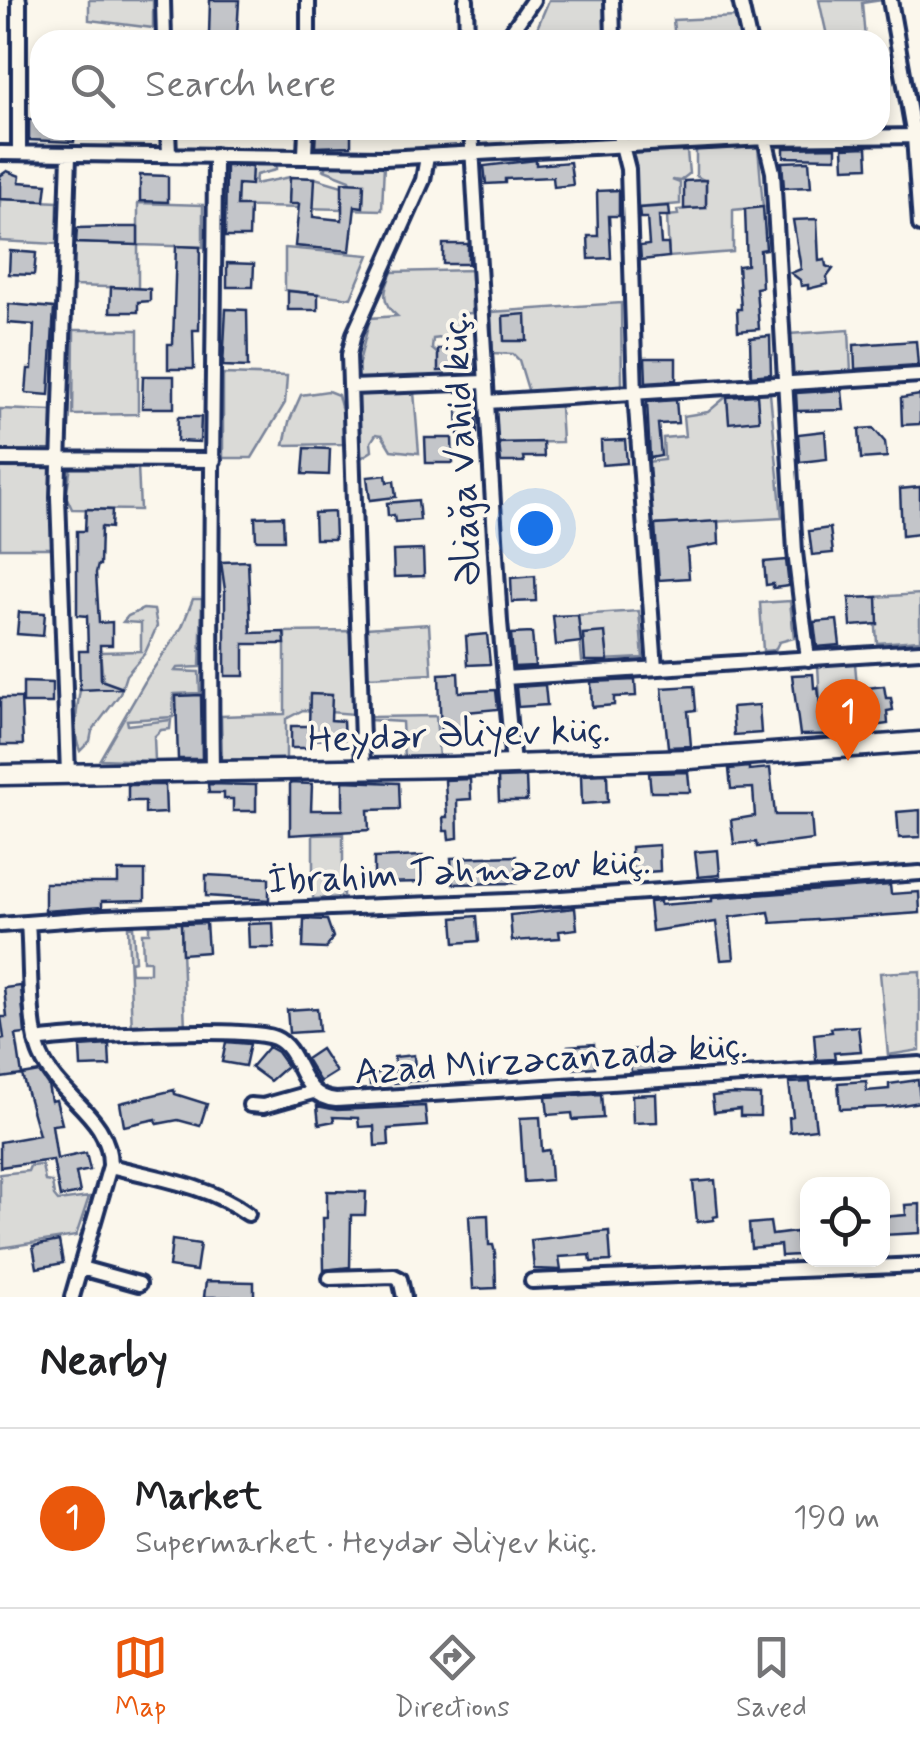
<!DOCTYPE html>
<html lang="en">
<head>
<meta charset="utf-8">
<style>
  :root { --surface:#fff; --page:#f2f2f2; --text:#202124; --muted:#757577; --line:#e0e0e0; --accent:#ea580c }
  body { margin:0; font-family:Mynerve,sans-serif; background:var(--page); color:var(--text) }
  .controls { position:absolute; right:30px; bottom:30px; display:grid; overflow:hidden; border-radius:20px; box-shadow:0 5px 15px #0003 }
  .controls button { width:90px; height:90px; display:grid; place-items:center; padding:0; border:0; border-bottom:2px solid var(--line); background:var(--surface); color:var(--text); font:50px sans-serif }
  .you { position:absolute; left:535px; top:528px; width:35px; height:35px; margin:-25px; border:8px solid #fff; border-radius:50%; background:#1a73e8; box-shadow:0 0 0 15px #1a73e833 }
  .badge { display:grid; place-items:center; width:65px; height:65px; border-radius:50%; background:var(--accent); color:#fff; font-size:32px; font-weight:700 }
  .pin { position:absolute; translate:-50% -82px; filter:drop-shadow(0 2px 5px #0008) }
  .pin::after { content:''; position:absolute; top:52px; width:35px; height:30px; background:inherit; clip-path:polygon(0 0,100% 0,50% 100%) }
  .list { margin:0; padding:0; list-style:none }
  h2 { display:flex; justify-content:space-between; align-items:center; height:130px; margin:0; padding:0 40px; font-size:42px }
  h2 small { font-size:32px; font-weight:400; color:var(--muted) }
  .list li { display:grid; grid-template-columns:65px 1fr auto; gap:30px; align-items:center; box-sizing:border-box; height:180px; padding:0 40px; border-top:2px solid var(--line) }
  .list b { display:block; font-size:38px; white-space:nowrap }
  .list p { margin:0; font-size:32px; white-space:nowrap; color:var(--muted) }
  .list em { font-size:32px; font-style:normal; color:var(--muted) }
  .icon { flex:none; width:55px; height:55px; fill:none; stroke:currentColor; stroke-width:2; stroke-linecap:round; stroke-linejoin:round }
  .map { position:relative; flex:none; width:920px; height:1297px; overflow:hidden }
  .search { position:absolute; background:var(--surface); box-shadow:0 5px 15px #0003; left:30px; right:30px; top:30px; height:110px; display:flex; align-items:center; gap:25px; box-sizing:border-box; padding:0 35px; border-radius:30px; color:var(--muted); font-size:38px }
  .sheet { height:310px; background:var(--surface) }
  nav { display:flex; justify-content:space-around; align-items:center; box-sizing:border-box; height:140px; border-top:2px solid var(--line); background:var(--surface); font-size:28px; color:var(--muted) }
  nav a { display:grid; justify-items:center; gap:5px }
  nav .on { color:var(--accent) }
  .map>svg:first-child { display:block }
  .green { fill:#dadad7; stroke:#7a849a; stroke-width:2.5 }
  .building { fill:#c3c5c9; stroke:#1b2f5e; stroke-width:2.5 }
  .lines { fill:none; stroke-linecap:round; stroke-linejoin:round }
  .street-casing { stroke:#1b2f5e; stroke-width:20 }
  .secondary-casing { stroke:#1b2f5e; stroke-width:25 }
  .street { stroke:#fbf7ec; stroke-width:12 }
  .secondary { stroke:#fbf7ec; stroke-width:18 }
  .labels { text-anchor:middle; stroke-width:8; stroke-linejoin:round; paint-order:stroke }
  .street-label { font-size:38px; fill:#1b2f5e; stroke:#fbf7ec }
</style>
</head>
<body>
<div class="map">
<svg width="920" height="1297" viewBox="0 0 920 1297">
  <rect width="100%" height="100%" fill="#fbf7ec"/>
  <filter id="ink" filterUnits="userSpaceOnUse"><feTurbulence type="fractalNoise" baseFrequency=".01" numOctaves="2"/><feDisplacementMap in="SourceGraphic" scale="20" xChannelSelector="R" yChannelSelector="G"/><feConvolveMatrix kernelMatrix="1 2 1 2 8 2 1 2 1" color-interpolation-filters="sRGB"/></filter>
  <g filter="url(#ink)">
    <!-- green -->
    <path class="green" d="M 89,0 L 153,0 L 153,28 L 89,20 Z
      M 549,0 L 606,0 L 608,40 L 532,40 Z
      M 819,0 L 882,0 L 862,3 L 865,39 L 828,40 Z
      M 735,17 L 741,40 L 675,40 L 673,20 Z
      M 758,147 L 763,207 L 733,210 L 733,252 L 669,257 L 667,216 L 678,215 L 677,210 L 706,207 L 706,181 L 696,176 L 696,150 Z
      M 687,151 L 689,174 L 680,181 L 672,180 L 680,183 L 680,204 L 637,208 L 631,153 Z
      M 224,160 L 276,162 L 276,170 L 256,175 L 255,184 L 290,177 L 315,178 L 342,186 L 343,183 L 351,183 L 350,180 L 322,169 L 326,169 L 326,163 L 384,164 L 382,210 L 222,206 Z
      M 0,199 L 58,202 L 57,244 L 0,241 Z
      M 138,203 L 203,205 L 203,247 L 138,245 L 138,288 L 74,286 L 74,243 L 138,245 Z
      M 285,248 L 369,255 L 351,298 L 285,290 Z
      M 471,270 L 472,313 L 459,314 L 463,330 L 459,336 L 433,339 L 432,349 L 438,354 L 474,359 L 475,377 L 355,379 L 370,318 L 397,316 C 380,302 384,290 392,272 Z
      M 621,303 L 622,388 L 529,393 L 519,360 L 513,354 L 493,353 L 491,312 Z
      M 74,330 L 138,330 L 138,414 L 73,415 Z
      M 849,330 L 851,372 L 789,378 L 789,334 Z
      M 223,374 L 287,376 L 285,403 L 252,458 L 223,458 Z
      M 328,391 L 338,395 L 343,415 L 343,444 L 284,445 L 289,422 L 301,395 Z
      M 414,392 L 419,453 L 391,450 L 382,435 L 376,434 L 371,442 L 372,451 L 361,458 L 356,394 Z
      M 770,393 L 782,518 L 652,525 L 646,462 L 664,460 L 663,438 L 685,436 L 683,416 L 708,412 L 727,396 Z
      M 560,406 L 562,442 L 495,443 L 493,410 Z
      M 0,409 L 53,411 L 51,455 L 0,453 Z
      M 126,464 L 138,466 L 140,510 L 72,509 L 66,496 L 71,466 L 112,468 Z
      M 0,466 L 52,466 L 55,548 L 0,548 Z
      M 920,594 L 920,640 L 877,643 L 874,597 Z
      M 193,599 L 202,599 L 200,667 L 177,668 L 175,671 L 199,672 L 200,693 L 174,694 L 173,717 L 127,720 L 128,725 L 171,720 L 170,729 L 161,730 L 154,737 L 155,761 L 100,759 L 147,678 L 182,627 Z
      M 790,601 L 794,638 L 779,642 L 775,650 L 763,651 L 760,603 Z
      M 143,609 L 154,610 L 157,626 L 145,653 L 126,675 L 120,694 L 92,731 L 90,741 L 80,751 C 72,733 77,709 80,690 L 104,688 L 100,652 L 141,651 L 141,623 L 123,622 L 128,616 Z
      M 639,611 L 643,658 L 582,661 L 578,615 Z
      M 429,624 L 432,674 L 368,677 L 366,628 Z
      M 352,631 L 354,714 L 303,710 L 286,719 L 286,760 L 222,759 L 221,716 L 285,714 L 285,632 Z
      M 855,663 L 858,699 L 820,702 L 818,665 Z
      M 436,716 L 439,758 L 404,759 L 402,722 L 370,720 L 370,717 Z
      M 343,834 L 343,897 L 313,899 L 313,835 Z
      M 181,923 L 185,1029 L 132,1031 L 128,927 L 133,926 L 135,961 L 130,962 L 131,973 L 150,973 L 150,961 L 143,961 L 142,933 L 149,933 L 149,925 Z
      M 920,971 L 920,1050 L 888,1055 L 880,973 Z
      M 42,1165 L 45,1181 L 52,1182 L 54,1196 L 58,1201 L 89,1197 L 76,1236 L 0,1248 L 0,1174 L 28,1171 L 30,1166 Z"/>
    <!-- building -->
    <path class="building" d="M 210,0 L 239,0 L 237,36 L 209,35 Z
      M 29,119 L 40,120 L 40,130 L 75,130 L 74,142 L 29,140 Z
      M 316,130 L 351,130 L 351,146 L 315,147 Z
      M 836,147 L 836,158 L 784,157 L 784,148 Z
      M 867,147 L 868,167 L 844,168 L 843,148 Z
      M 536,160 L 536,165 L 570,162 L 573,185 L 554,187 L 553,177 L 505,179 L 505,183 L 486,184 L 484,166 Z
      M 809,161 L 811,187 L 784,188 L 782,162 Z
      M 226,166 L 252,166 L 251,185 L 238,184 L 237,206 L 250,206 L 249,237 L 225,237 Z
      M 7,171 L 20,176 L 19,182 L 47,184 L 45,201 L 0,199 L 0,176 Z
      M 140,175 L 168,176 L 168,202 L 140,201 Z
      M 290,177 L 315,178 L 313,217 L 342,220 L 342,182 L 364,183 L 363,207 L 355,206 L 350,251 L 295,246 L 299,204 L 289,204 Z
      M 706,180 L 706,208 L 684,209 L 684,181 Z
      M 619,190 L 619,216 L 609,216 L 611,258 L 589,259 L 588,236 L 598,236 L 597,191 Z
      M 669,206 L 670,216 L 659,216 L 661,244 L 668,244 L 669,257 L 641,260 L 640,246 L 649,245 L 647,218 L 640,218 L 639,208 Z
      M 763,207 L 766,249 L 760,250 L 762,287 L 756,288 L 759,329 L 738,331 L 737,309 L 741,309 L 738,266 L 747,265 L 745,209 Z
      M 817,219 L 819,261 L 825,260 L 826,266 L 833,269 L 827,277 L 828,284 L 808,289 L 808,285 L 801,286 L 800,280 L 791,273 L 801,269 L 793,220 Z
      M 118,227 L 138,227 L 138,245 L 76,243 L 77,228 Z
      M 443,244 L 468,244 L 468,264 L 443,264 Z
      M 176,246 L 200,247 L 199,330 L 193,330 L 194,369 L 168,369 L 168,344 L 173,344 Z
      M 10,251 L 36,253 L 34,275 L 9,274 Z
      M 227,263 L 254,264 L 253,287 L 227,287 Z
      M 111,287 L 150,289 L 150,301 L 138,302 L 138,312 L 110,312 Z
      M 288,291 L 318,294 L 318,310 L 288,310 Z
      M 9,304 L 54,308 L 49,395 L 26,393 L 28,369 L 32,369 L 34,325 L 8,323 Z
      M 226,309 L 247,310 L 248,367 L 223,366 Z
      M 526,314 L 527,341 L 504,341 L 503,316 Z
      M 770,336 L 771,374 L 751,376 L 750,338 Z
      M 916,341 L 918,365 L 855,369 L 854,345 Z
      M 438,349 L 469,349 L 470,370 L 438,371 Z
      M 645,358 L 676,358 L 676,380 L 646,382 Z
      M 143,376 L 174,376 L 174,408 L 142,408 Z
      M 842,390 L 844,410 L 797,411 L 796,393 Z
      M 757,395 L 759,420 L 729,423 L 727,397 Z
      M 920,395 L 920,424 L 902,425 L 901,398 Z
      M 676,400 L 678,423 L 658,424 L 661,456 L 650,458 L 647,402 Z
      M 476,407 L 477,433 L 458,434 L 457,408 Z
      M 178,417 L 201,417 L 200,442 L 177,441 Z
      M 873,428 L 885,442 L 887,457 L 861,459 L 859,429 Z
      M 825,431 L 827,459 L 800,462 L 798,434 Z
      M 425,438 L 452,438 L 453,463 L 426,463 Z
      M 625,440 L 627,463 L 602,465 L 601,441 Z
      M 543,442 L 544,457 L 523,457 L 524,462 L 501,462 L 499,443 Z
      M 305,448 L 330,449 L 329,475 L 303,474 Z
      M 386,475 L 387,482 L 394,481 L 396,497 L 370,500 L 367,477 Z
      M 920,487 L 920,534 L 902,536 L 900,489 Z
      M 418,500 L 420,520 L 395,522 L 394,515 L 388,516 L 387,503 Z
      M 86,509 L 112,510 L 111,528 L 101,527 L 100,565 L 98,565 L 96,573 L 99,623 L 112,622 L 112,645 L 100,645 L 101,680 L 123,688 L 80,690 L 79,651 L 88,651 L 87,616 L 77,615 L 77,531 L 85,531 Z
      M 334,512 L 335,539 L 315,539 L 314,513 Z
      M 283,516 L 284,540 L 256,540 L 255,517 Z
      M 718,521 L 719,544 L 687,549 L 689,578 L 659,580 L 655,525 Z
      M 830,528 L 833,553 L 812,555 L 809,531 Z
      M 423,550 L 424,576 L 394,577 L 393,551 Z
      M 786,560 L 789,586 L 773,588 L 773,584 L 766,585 L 764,562 Z
      M 248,561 L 251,633 L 284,632 L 285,644 L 244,644 L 244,676 L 225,676 L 225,590 L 221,562 Z
      M 535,576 L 536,601 L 512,602 L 511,578 Z
      M 877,597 L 878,624 L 851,626 L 849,598 Z
      M 19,612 L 45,613 L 43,636 L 17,634 Z
      M 578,615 L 581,642 L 556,645 L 553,616 Z
      M 837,620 L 840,645 L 817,647 L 814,622 Z
      M 605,632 L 608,661 L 585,661 L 583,634 Z
      M 532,633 L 535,666 L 514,667 L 511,634 Z
      M 487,634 L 490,664 L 468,665 L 466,636 Z
      M 458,673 L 459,692 L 496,690 L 498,709 L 467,712 L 469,740 L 441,741 L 439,674 Z
      M 813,674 L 814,688 L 818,687 L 821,716 L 825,715 L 826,721 L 860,719 L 862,734 L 800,735 L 792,675 Z
      M 635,680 L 636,696 L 614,697 L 614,705 L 592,707 L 591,682 Z
      M 23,682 L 52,683 L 52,703 L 23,703 Z
      M 545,685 L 547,705 L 518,707 L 516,687 Z
      M 694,686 L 696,710 L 688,711 L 691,746 L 668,747 L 662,688 Z
      M 884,686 L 886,698 L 891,698 L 893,710 L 887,711 L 888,724 L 864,727 L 859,689 Z
      M 310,694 L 332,695 L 331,720 L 343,721 L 344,740 L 313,739 L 313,748 L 291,748 L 291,726 L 309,726 Z
      M 201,695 L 202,759 L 178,759 L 176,696 Z
      M 0,698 L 21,698 L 23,745 L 0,745 Z
      M 759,705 L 761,733 L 734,735 L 732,707 Z
      M 749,767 L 749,770 L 770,768 L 775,815 L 811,815 L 813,840 L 757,847 L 756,842 L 734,844 L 731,820 L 755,816 L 753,788 L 731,789 L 729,769 Z
      M 688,772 L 690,792 L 651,792 L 649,773 Z
      M 607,774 L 608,802 L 582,804 L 581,775 Z
      M 526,777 L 527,801 L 499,801 L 498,778 Z
      M 470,779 L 471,799 L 457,800 L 458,838 L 449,839 L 448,831 L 444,831 L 443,817 L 447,817 L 445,780 Z
      M 343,781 L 399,783 L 400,809 L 368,810 L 369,830 L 290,835 L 290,783 L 312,784 L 311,810 L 343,810 Z
      M 208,784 L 256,785 L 256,811 L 233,811 L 233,799 L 224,799 L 224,793 L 209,793 Z
      M 128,785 L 165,785 L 166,813 L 145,814 L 145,801 L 128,801 Z
      M 920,810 L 920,837 L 899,838 L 897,812 Z
      M 659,845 L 660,871 L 632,873 L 631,847 Z
      M 718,850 L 720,875 L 698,877 L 695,852 Z
      M 423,856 L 425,882 L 374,883 L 374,858 Z
      M 516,856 L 517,883 L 453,884 L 451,858 Z
      M 118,871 L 145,871 L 145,900 L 102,901 L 102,907 L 45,911 L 45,883 L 118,883 Z
      M 206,875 L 269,878 L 269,900 L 206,896 Z
      M 890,885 L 891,894 L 919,892 L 920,913 L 771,923 L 769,912 L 730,917 L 734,959 L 721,960 L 716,922 L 652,931 L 649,902 L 660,901 L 660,905 L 712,901 L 712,898 Z
      M 575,908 L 577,929 L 559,931 L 560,938 L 512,941 L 510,915 Z
      M 477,916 L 479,941 L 455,943 L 453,918 Z
      M 304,919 L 327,920 L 333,937 L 326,949 L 303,948 Z
      M 206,923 L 208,952 L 182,954 L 181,924 Z
      M 273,923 L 274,948 L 249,948 L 248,924 Z
      M 21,986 L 25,1034 L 16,1035 L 22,1075 L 1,1078 L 0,1039 L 4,1038 L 1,1017 L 7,1017 L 4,988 Z
      M 317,1008 L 319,1031 L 289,1033 L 287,1010 Z
      M 858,1026 L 861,1051 L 834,1053 L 835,1059 L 816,1060 L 814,1034 L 832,1032 L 831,1028 Z
      M 226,1042 L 250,1044 L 245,1066 L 222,1062 Z
      M 594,1044 L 595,1067 L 569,1069 L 568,1046 Z
      M 109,1045 L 110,1066 L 81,1067 L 80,1047 Z
      M 268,1047 L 277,1052 L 287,1066 L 270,1081 L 251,1067 Z
      M 658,1048 L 659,1070 L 631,1072 L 629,1050 Z
      M 321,1049 L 336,1072 L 320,1082 L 306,1059 Z
      M 414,1055 L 415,1071 L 426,1071 L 426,1080 L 370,1085 L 369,1073 L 396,1072 L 394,1057 Z
      M 39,1072 L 48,1085 L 51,1101 L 56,1100 L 62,1124 L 52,1125 L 57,1159 L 86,1153 L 90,1170 L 76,1173 L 80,1193 L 60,1197 L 53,1160 L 0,1167 L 0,1142 L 39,1135 L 22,1075 Z
      M 918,1080 L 920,1102 L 891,1107 L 840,1109 L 838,1083 L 866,1081 L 867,1091 L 889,1089 L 889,1084 Z
      M 810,1082 L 816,1129 L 790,1132 L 789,1117 L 793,1116 L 789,1083 Z
      M 174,1090 L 175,1094 L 207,1104 L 200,1126 L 178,1120 L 157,1124 L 156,1119 L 124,1126 L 120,1103 Z
      M 601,1094 L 603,1118 L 573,1120 L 572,1113 L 548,1115 L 546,1097 Z
      M 656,1094 L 657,1122 L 633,1123 L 632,1095 Z
      M 731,1094 L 760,1095 L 760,1116 L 740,1116 L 740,1109 L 714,1112 L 712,1096 Z
      M 317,1106 L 337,1110 L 425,1106 L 427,1126 L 388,1129 L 389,1145 L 375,1146 L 374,1126 L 359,1127 L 358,1118 L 333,1117 L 334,1121 L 319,1124 Z
      M 540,1117 L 542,1151 L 549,1150 L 551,1180 L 524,1182 L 520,1118 Z
      M 715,1180 L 718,1216 L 713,1217 L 714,1220 L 697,1222 L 693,1182 Z
      M 327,1191 L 366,1192 L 365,1215 L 351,1215 L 350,1267 L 324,1270 L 323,1218 L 327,1218 Z
      M 920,1204 L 920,1233 L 882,1235 L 882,1217 L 906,1215 L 905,1205 Z
      M 488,1215 L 489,1245 L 493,1245 L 495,1253 L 496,1288 L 473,1289 L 469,1216 Z
      M 770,1222 L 772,1235 L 796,1232 L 798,1255 L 781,1256 L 780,1245 L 751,1248 L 749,1224 Z
      M 609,1231 L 611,1261 L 591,1262 L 590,1255 L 559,1257 L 561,1270 L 534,1269 L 531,1240 Z
      M 172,1240 L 200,1244 L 196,1271 L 169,1267 Z
      M 59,1241 L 63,1263 L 37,1268 L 33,1246 Z
      M 206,1281 L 254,1282 L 254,1297 L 204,1297 Z"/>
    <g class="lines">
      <defs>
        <path id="street" d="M 19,0 L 19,153
          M 163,0 L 164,40
          M 466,0 L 467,40
          M 612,0 L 613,40
          M 740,0 L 749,40
          M 890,0 L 914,136 L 920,225
          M 308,40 L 308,0
          M 506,40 L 533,0
          M 168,130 L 169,154
          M 471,130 L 500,622 L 513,765
          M 618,130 L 628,169 L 635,393 L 655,668
          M 764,134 L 773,172 L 795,552 L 808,659
          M 0,153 L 385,158 L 765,138 L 920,136
          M 305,155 L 306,130
          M 351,387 L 486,382
          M 487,402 L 920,375
          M 0,459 L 214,460
          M 505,678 L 920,651
          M 363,769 L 349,355 L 354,334 L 423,180 L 427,157
          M 212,770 C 209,565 214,360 215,155
          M 68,774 L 58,497 L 69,155
          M 28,923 C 31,958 28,1027 41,1056 C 60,1099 111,1116 110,1166 L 72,1297
          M 0,925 L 104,917 L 532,900 L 920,873
          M 36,1041 C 74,1035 245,1026 275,1038 C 303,1050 297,1097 336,1100 L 920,1064
          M 250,1105 L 263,1106 L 313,1092
          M 110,1166 C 157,1178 208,1185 248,1214
          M 81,1268 L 139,1284
          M 330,1278 L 394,1276 L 400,1279 L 404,1297
          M 532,1281 L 920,1265"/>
        <path id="secondary" d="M 0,775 L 452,767 L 689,759 L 920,742"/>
      </defs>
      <!-- street casing -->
      <use href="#street" class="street-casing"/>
      <!-- secondary casing -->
      <use href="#secondary" class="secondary-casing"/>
      <!-- street -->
      <use href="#street" class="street"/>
      <!-- secondary -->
      <use href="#secondary" class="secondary"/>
    </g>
  </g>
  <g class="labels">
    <!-- street labels -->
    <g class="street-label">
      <text transform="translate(460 449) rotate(-93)" y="13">Əliağa Vahid küç.</text>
      <text transform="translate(459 733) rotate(-2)" y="13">Heydər Əliyev küç.</text>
      <text transform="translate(459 870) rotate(-3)" y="13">İbrahim Təhməzov küç.</text>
      <text transform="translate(551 1057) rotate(-4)" y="13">Azad Mirzəcanzadə küç.</text>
    </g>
  </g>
</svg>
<div class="controls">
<button><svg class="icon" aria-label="locate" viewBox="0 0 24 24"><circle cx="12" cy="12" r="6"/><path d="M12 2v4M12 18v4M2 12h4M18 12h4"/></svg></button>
</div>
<div class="you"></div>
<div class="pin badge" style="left:848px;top:761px">1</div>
<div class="search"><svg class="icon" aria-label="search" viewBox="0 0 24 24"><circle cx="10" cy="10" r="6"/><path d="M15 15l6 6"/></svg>Search here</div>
</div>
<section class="sheet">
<h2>Nearby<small></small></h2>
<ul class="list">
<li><span class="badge">1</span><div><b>Market</b><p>Supermarket · Heydər Əliyev küç.</p></div><em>190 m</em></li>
</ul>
</section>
<nav>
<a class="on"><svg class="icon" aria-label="map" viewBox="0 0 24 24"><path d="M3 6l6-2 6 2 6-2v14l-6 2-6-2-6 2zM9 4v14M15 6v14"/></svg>Map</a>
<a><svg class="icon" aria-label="directions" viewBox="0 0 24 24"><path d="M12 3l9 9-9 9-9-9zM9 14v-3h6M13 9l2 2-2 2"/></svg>Directions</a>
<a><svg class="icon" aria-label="saved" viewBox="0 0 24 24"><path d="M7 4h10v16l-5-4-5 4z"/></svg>Saved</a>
</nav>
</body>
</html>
